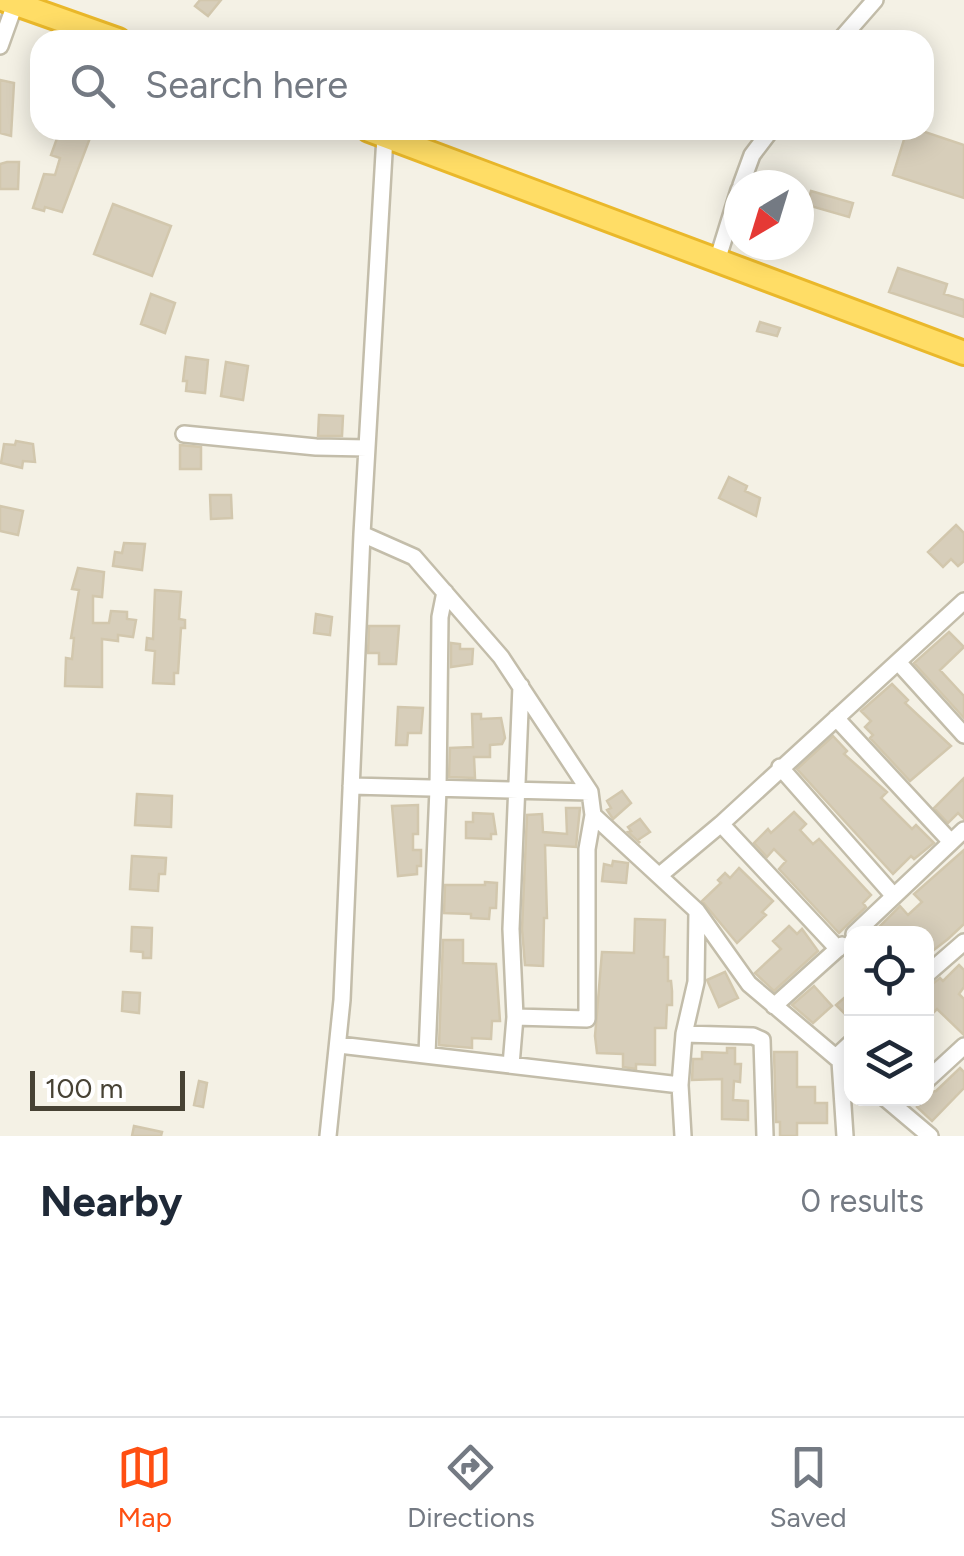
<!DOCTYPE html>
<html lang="en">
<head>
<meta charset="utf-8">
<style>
  :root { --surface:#fff; --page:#f2f2f3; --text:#1f2937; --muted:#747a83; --line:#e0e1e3; --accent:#ff4f12 }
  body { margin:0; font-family:Figtree,sans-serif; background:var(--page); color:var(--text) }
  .controls { position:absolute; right:30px; bottom:30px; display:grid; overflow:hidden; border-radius:20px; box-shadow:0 5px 25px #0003 }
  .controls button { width:90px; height:90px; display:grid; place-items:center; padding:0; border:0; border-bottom:2px solid var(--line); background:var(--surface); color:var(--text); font:50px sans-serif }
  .compass { position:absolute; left:724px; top:170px; width:90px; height:90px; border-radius:50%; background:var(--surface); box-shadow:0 5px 25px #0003; rotate:218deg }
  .scale { position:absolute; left:30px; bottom:25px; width:155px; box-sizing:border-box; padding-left:10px; border:5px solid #474234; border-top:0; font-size:28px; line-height:35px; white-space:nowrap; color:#474234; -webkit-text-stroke:8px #fff; paint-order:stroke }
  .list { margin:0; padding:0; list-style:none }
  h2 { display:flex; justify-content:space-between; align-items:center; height:130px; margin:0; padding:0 40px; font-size:42px }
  h2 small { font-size:32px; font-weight:400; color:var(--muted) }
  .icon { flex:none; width:55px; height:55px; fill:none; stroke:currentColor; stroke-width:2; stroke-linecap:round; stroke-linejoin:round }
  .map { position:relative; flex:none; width:964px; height:1136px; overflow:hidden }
  .search { position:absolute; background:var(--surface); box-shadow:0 5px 25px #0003; left:30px; right:30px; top:30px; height:110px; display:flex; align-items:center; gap:25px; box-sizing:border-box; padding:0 35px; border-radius:30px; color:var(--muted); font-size:38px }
  .sheet { height:280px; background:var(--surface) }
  nav { display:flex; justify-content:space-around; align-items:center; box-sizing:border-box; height:140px; border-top:2px solid var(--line); background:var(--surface); font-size:28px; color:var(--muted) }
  nav a { display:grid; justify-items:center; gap:5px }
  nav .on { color:var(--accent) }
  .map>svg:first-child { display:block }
  .building { fill:#d7ceba; stroke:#d2c7ad; stroke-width:2.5 }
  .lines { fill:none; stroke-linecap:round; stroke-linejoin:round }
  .minor-casing { stroke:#c3bdaa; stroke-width:20 }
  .highway-casing { stroke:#eab82a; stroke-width:28 }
  .minor { stroke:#fff; stroke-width:15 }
  .highway { stroke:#fd6; stroke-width:22 }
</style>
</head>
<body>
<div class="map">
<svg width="964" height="1136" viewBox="0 0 964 1136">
  <rect width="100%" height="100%" fill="#f4f1e5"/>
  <!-- building -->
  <path class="building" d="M 200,0 L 221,0 L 208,16 L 195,6 Z
    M 0,80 L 14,83 L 11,136 L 0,133 Z
    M 60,130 L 93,130 L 62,212 L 45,207 L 44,211 L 33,208 L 44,174 L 55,175 L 60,158 L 51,155 Z
    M 907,130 L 919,130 L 964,145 L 964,198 L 893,175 Z
    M 7,162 L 19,162 L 18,189 L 0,189 L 0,164 Z
    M 811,191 L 853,203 L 849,217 L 807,205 Z
    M 113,204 L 171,226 L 152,276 L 94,254 Z
    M 898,268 L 947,284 L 944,294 L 964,300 L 964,317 L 889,292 Z
    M 151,294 L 175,303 L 165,333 L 141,324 Z
    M 760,322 L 780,328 L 777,336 L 757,331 Z
    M 186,357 L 208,360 L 205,393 L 186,391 L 187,381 L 183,381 Z
    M 226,362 L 248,366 L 243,400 L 221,396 Z
    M 319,415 L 343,416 L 342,436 L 318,436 Z
    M 16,441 L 33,444 L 35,462 L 23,461 L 22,468 L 1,463 L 4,444 L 15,445 Z
    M 180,445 L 201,447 L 201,469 L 180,469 Z
    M 729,477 L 747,486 L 745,491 L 760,498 L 756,516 L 719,498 Z
    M 210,495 L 231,495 L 232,518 L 211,519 Z
    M 0,506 L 23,511 L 18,535 L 0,531 Z
    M 956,525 L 964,533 L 964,561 L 958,566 L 951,559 L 943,567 L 928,552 Z
    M 124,543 L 145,544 L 142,570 L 113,566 L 115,552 L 122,553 Z
    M 78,568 L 104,572 L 102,597 L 93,596 L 93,623 L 109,623 L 111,611 L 127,612 L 127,619 L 136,620 L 133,637 L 118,635 L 118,641 L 102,639 L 102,687 L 65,686 L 66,658 L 72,659 L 74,638 L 71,638 L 79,590 L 72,589 Z
    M 155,590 L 181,592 L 179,619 L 185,620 L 185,628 L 181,628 L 178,673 L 174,673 L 174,684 L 153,683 L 155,651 L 146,650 L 147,638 L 153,639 Z
    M 316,614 L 332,617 L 330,635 L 314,633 Z
    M 369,626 L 399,626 L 396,664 L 379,664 L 379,653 L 368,653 Z
    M 949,632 L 964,647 L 940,670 L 964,696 L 964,718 L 914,663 Z
    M 451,643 L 460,644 L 460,649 L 473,649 L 472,664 L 451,667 Z
    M 892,684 L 908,700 L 905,703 L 951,746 L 910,781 L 870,738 L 873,735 L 865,727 L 871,721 L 861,711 Z
    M 398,707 L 423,708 L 421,733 L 408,733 L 407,745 L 396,745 Z
    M 472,714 L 481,714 L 481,719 L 501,718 L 505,738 L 502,744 L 490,745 L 490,757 L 474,757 L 475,778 L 449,777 L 450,748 L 473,747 Z
    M 833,736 L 847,751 L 844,754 L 887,792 L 881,798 L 912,829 L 916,825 L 934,843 L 914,859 L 911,856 L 893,874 L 797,769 Z
    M 964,778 L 964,819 L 958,813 L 948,823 L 934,808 Z
    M 622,791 L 631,803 L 613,819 L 607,810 L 611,808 L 607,801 Z
    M 137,794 L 172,796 L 171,827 L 135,825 Z
    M 418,805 L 418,834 L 413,834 L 413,850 L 421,850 L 421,866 L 417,866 L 417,874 L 398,876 L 392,806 Z
    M 566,808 L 580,808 L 576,847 L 545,845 L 547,918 L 544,918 L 543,966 L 525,965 L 522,929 L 527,815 L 542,814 L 543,832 L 567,834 Z
    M 794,812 L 806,824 L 800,830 L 813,844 L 819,839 L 871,895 L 863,903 L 866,907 L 839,933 L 779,869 L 786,861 L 774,849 L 767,857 L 754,843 L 768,829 L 771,833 Z
    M 473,813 L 493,814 L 496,834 L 491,834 L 491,839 L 466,838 L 466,822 L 473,822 Z
    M 640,819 L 650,832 L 638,840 L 640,843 L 628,832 L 631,831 L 628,827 Z
    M 964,850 L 964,924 L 948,939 L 926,956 L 926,934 L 872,934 L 900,906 L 908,915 L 922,902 L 914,894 Z
    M 132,856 L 166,858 L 165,874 L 159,874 L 158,891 L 130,889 Z
    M 613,861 L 628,863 L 626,883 L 602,881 L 604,864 L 612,866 Z
    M 739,868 L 773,901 L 762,912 L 766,915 L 737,943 L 702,901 L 721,883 L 718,880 L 725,873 L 730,878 Z
    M 485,882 L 497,883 L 496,908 L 490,908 L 489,919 L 471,918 L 471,914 L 444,913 L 445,885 L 485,885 Z
    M 635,919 L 665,920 L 664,957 L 668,957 L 668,981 L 671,981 L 672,991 L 672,1005 L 667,1005 L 666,1028 L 655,1028 L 655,1065 L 636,1064 L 636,1069 L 623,1067 L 623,1054 L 597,1053 L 595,1036 L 602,952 L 634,953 Z
    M 789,926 L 797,934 L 802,929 L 818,951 L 774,991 L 755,973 L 781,949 L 773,941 Z
    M 132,927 L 152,928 L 151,958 L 143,958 L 143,952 L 131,951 Z
    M 443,940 L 463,940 L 463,963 L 496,964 L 500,1021 L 492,1021 L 491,1039 L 472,1038 L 472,1048 L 439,1045 Z
    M 959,965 L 964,970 L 964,987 L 959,994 L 964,999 L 964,1035 L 937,1009 L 926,1020 L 926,989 L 940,978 L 943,981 Z
    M 725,972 L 738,998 L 719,1007 L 707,980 Z
    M 814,986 L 832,1006 L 813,1023 L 792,1005 Z
    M 852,991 L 852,1014 L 847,1010 L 844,1013 L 836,1005 Z
    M 123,992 L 140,993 L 139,1013 L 122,1011 Z
    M 727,1048 L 735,1048 L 735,1064 L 741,1064 L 740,1082 L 734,1081 L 733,1100 L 748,1101 L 748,1120 L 722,1119 L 722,1079 L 692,1080 L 693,1059 L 702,1059 L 702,1052 L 727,1053 Z
    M 774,1052 L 797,1052 L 797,1087 L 815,1087 L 815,1103 L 827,1103 L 827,1123 L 797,1123 L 797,1136 L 780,1136 L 780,1122 L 776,1122 Z
    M 960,1068 L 964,1072 L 964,1088 L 932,1121 L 917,1107 L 926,1098 L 926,1092 L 936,1091 Z
    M 199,1081 L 207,1083 L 203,1107 L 194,1105 Z
    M 134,1126 L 162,1132 L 161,1136 L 132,1136 Z"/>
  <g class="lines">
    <defs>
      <path id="minor" d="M 840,40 L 875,0
        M 0,46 L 15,4
        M 741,185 L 752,155 L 771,130
        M 717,261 L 739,190
        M 184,434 L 316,447 L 367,448
        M 362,534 L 414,557 L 501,657 L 590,792 L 593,815 L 697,911 L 749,984 L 852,1071
        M 898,662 L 964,735
        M 836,718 L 951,842
        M 780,767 L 893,895
        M 351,786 L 590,792
        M 721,824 L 838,949
        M 660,875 L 721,824 L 964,601
        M 854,934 L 964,830
        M 926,975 L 964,942
        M 774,1006 L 842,945
        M 515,1017 L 587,1019 L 587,849 L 593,815
        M 684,1034 L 753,1036 L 762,1040 L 765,1136
        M 339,1045 L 680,1085
        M 427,1054 L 438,789 L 440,617 L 445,592
        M 836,1057 L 852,1042
        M 840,1061 L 845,1136
        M 511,1065 L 515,1017 L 511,929 L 521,686
        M 926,1081 L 964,1046
        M 885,1098 L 930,1136
        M 328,1136 L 342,1000 L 362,534 L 385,136
        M 683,1136 L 680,1085 L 684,1034 L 696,982 L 697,911"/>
      <path id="highway" d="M 5,0 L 118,40
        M 369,130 L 964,353"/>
    </defs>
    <!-- minor casing -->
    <use href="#minor" class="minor-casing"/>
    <!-- highway casing -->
    <use href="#highway" class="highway-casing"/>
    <!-- minor -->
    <use href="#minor" class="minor"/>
    <!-- highway -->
    <use href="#highway" class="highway"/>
  </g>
</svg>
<div class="controls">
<button><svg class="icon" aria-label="locate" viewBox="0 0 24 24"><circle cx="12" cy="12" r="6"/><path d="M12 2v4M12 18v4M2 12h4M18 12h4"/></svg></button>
<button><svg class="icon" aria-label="layers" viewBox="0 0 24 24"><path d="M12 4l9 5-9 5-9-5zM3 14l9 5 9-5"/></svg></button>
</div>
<svg class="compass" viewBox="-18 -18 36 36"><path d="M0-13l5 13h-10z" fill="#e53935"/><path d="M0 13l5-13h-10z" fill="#747a83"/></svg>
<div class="scale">100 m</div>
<div class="search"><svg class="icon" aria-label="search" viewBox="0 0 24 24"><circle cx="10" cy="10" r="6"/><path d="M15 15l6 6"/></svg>Search here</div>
</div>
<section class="sheet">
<h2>Nearby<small>0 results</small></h2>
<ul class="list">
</ul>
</section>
<nav>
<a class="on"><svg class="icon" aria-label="map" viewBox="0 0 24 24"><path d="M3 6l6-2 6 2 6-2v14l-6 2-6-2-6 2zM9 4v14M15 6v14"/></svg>Map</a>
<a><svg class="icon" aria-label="directions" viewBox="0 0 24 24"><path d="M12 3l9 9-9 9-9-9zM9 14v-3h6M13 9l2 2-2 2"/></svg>Directions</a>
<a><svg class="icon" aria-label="saved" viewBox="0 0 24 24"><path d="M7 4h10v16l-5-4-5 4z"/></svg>Saved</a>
</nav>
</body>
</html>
